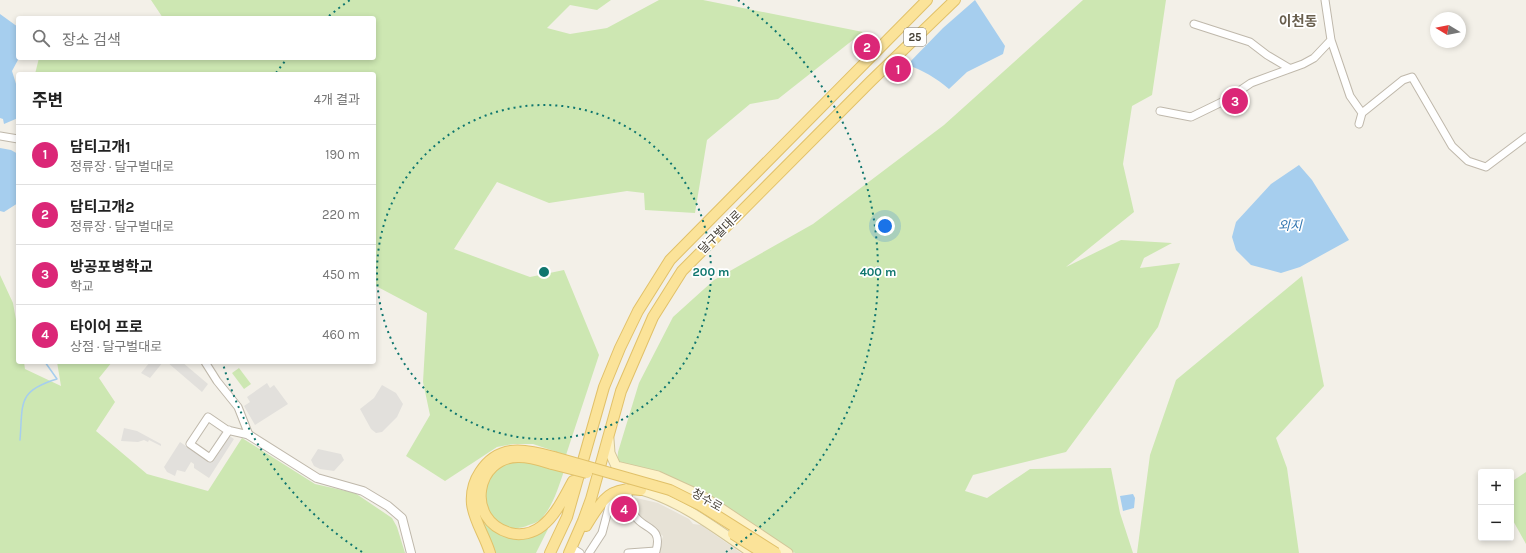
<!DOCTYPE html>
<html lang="ko">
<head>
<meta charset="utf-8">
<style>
  :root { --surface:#fff; --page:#f2f2f2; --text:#222; --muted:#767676; --line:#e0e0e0; --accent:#db2777 }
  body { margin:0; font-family:Karla,"Noto Sans KR",sans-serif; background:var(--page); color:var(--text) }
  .controls { position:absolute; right:12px; bottom:12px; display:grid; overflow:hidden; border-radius:4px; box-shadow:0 2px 6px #0003 }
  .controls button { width:36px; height:36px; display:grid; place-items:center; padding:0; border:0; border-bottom:1px solid var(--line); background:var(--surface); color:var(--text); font:20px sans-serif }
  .compass { position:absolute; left:1430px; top:12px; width:36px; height:36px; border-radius:50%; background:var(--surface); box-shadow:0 2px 6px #0003; rotate:280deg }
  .you { position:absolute; left:885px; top:226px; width:14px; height:14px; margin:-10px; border:3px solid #fff; border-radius:50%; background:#1a73e8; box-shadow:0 0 0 6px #1a73e833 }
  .badge { display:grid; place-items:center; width:26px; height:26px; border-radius:50%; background:var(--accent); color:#fff; font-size:13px; font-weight:700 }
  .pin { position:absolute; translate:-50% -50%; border:2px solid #fff; box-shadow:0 1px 4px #0006 }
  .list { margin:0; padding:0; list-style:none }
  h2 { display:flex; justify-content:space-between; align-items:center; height:52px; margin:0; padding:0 16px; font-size:17px }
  h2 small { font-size:13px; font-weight:400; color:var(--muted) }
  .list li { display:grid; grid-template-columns:26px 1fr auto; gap:12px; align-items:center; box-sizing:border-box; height:60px; padding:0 16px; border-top:1px solid var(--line) }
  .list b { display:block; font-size:15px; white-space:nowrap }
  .list p { margin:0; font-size:13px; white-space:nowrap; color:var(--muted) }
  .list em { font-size:13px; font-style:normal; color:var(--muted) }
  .icon { flex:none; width:22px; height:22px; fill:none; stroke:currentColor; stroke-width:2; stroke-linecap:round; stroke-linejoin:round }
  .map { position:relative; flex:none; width:1526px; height:553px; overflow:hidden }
  .search { position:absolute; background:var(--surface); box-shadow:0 2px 6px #0003; left:16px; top:16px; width:360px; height:44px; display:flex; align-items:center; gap:10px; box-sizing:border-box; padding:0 14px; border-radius:4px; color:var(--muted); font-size:15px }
  .panel { position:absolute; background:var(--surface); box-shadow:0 2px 6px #0003; left:16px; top:72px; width:360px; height:292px; border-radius:4px }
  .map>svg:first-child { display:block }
  .residential { fill:#e7e2d6 }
  .green { fill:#cde7b2 }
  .parking { fill:#e2e0dc }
  .water { fill:#a6ceee }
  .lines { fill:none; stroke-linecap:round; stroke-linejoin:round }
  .stream { stroke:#a6ceee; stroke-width:1.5 }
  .minor-casing { stroke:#bfb8ab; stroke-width:9 }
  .tertiary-casing { stroke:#bfb8ab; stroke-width:10 }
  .secondary-casing { stroke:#d2c599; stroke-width:11 }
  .primary-casing { stroke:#e1c169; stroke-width:12 }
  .minor { stroke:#fff; stroke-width:7 }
  .tertiary { stroke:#fff; stroke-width:8 }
  .secondary { stroke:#fdf2c8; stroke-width:9 }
  .primary { stroke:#fbe399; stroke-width:10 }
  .primary-bridge-casing { stroke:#e1c169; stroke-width:12; stroke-linecap:butt }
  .primary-bridge { stroke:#fbe399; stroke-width:10 }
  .ring { fill:none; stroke:#0f766e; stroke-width:2; stroke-dasharray:2 4 }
  .labels { text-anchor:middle; stroke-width:3.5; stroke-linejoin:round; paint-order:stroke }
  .shield { fill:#fff; stroke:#7e7a73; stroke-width:1 }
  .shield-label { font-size:11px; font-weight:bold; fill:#474137 }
  .street-label { font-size:12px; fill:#474137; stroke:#fff }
  .water-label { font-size:13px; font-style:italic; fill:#3276b0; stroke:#fff }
  .quarter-label { font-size:14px; font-weight:bold; fill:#695f4e; stroke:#fff }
  .centre { fill:#0f766e; stroke:#fff; stroke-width:2 }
  .ring-label { font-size:12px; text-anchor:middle; font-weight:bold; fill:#0f766e; stroke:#fff; stroke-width:3.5; stroke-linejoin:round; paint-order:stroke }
</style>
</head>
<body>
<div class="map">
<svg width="1526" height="553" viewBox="0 0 1526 553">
  <rect width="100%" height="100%" fill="#f3f0e8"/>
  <!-- residential -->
  <path class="residential" d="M 632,497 L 658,503 L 689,519 L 693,524 L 701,525 L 741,553 L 658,553 L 663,536 L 637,515 Z"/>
  <!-- green -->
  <path class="green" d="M 151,0 L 611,0 L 597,10 L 570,5 L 547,28 L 570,34 L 607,28 L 659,0 L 703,0 L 863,32 L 778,99 L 750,104 L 707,140 L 695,213 L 645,210 L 644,193 L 627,191 L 549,203 L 497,182 L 454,249 L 530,277 L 564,270 L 599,355 L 566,455 L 533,444 L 513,444 L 497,447 L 445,481 L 406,456 L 430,415 L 423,382 L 427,313 L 374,285 L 374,74 L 35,74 L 39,58 L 374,58 L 374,18 L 163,18 Z
    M 1083,0 L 1166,0 L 1152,95 L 1132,106 L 1123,164 L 1134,212 L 1066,267 L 1121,240 L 1172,243 L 1144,258 L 1140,268 L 1180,263 L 1158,327 L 1066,452 L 973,475 L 965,491 L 987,498 L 1030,469 L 1111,468 L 1120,513 L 1133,553 L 795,553 L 695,488 L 664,475 L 617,464 L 618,452 L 639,383 L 673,317 L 714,280 L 813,224 L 944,125 Z
    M 0,275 L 13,303 L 18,331 L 18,362 L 24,362 L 25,369 L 61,386 L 57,362 L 112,362 L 99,378 L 115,402 L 96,431 L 147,474 L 208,491 L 242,438 L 315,484 L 355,493 L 392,518 L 397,527 L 405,553 L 0,553 Z
    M 1302,276 L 1324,386 L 1276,438 L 1287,468 L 1299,553 L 1137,553 L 1150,455 L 1176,380 Z
    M 239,368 L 251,384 L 244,389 L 232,373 Z
    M 529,461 L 564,471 C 558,488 553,507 540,520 C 537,522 533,524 529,525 C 484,544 464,471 511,462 C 517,460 523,461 529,461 Z
    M 1526,472 L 1526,544 L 1511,517 L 1511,482 Z
    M 481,521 C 510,543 515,538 547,527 L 548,529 L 536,553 L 494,553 Z"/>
  <!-- parking -->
  <path class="parking" d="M 150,362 L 163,362 L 150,378 L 141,373 Z
    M 167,362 L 182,362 L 208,384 L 202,392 Z
    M 267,383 L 270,388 L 274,385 L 288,404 L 255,425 L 244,406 L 250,402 L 247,397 Z
    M 382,385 L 396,393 L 403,404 L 397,417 L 382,432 L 376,433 L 371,429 L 360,409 L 374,398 Z
    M 124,428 L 137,431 L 161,444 L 161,446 L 149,440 L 148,442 L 144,440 L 138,442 L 121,441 Z
    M 222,431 L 234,439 L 209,478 L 194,468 L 194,464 L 191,462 L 185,472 L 177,470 L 175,476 L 167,472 L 164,467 L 180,442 L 205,459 Z
    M 318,449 L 341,454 L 344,460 L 334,471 L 320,469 L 314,466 L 311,460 Z"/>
  <!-- water -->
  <path class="water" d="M 975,0 L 1005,46 L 1003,54 L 967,72 L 949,89 C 936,78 923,70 907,65 L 943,28 Z
    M 0,14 L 18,27 L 19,58 L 12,71 L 17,87 L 18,118 L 4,124 L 3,119 L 0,118 Z
    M 0,148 L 11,150 L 18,154 L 18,203 L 4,212 L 0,211 Z
    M 1299,165 L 1312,180 L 1349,240 L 1300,267 L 1281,273 L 1251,265 L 1236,250 L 1232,237 L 1236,222 L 1271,184 Z
    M 1133,494 L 1135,498 L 1134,508 L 1123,511 L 1120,496 Z"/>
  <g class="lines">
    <!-- stream -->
    <path class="stream" d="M 20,440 C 23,403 17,391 57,379 L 45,362"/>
    <defs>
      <path id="minor" d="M 1325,0 L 1331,40 L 1350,96 L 1362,113 L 1359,124
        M 1194,24 L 1250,42 L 1267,55 L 1289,68
        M 1160,111 L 1191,117 L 1226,100 L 1251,83 L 1303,64 L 1314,58 L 1331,40
        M 1362,113 L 1403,80 L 1412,77 L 1452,146 L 1468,161 L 1486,167 L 1526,137
        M 0,136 L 18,139
        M 205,362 L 217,381 L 238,407 L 249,435
        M 229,430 L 210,458 L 190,444 L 208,417 L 227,430 L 249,435
        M 626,488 C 629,496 630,510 635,516 C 644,530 663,526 656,551 L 628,553
        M 572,548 L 580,553
        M 589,553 L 602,533 L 613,492"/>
      <path id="tertiary" d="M 249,435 L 317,478 L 363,491 L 388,506 L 402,518 L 411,553"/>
      <path id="secondary" d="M 609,439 L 610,453 L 616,466 L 658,476 L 704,497 L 788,553
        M 641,490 C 683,502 716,529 752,553"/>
      <path id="primary" d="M 552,464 C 542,461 531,457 519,457 C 476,456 464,520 510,533 C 521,536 533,533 542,526 C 556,515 564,497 573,481
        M 586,526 C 601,502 609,485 641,490
        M 490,553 C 485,536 474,521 472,504 C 471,493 474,481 480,472 C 499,443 526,449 554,457
        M 550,553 L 567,517 L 604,387 L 620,348 L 638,311 L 670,260 L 927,0
        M 569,553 L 583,521 L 591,499 L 621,391 L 653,317 L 682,271 L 871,81 L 955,0"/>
    </defs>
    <!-- minor casing -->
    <use href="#minor" class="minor-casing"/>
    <!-- tertiary casing -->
    <use href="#tertiary" class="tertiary-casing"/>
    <!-- secondary casing -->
    <use href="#secondary" class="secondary-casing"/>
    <!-- primary casing -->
    <use href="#primary" class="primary-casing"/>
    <!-- minor -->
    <use href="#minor" class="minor"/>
    <!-- tertiary -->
    <use href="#tertiary" class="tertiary"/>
    <!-- secondary -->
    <use href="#secondary" class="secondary"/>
    <!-- primary -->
    <use href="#primary" class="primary"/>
    <defs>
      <path id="primary-bridge" d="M 554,457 L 670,490 L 700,505 L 776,553
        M 552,464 L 587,473
        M 733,534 L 763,553"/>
    </defs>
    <!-- primary-bridge casing -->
    <use href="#primary-bridge" class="primary-bridge-casing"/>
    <!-- primary-bridge -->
    <use href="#primary-bridge" class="primary-bridge"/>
  </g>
  <!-- distance rings -->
  <g class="ring">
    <circle cx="544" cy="272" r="167"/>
    <path d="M362 552A334 334 0 0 1 223 364M276 73A334 334 0 0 1 286 60M329 16A334 334 0 0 1 350 0M738 0A334 334 0 0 1 726 552"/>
  </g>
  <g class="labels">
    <!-- shield labels -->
    <rect class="shield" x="904" y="28" width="22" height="18" rx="3"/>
    <g class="shield-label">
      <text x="915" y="41">25</text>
    </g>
    <!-- street labels -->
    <g class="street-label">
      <text transform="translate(720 232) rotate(-45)" y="4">달구벌대로</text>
      <text transform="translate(707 500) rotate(30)" y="4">청수로</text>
    </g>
    <!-- water labels -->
    <g class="water-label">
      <text x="1290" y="230">외지</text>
    </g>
    <!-- quarter labels -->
    <g class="quarter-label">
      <text x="1298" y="26">이천동</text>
    </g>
  </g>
  <circle cx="544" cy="272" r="6" class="centre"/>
  <g class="ring-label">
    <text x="711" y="276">200 m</text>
    <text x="878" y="276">400 m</text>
  </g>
</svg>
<div class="controls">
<button>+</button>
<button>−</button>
</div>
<svg class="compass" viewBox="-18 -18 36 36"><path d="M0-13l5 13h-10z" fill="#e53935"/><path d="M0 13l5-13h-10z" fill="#767676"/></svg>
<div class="you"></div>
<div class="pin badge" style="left:898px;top:69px">1</div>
<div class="pin badge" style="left:867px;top:47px">2</div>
<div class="pin badge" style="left:1235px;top:101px">3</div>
<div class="pin badge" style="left:624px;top:509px">4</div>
<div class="search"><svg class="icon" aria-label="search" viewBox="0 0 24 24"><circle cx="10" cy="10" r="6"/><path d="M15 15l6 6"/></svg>장소 검색</div>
<section class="panel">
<h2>주변<small>4개 결과</small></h2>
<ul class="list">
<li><span class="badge">1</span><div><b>담티고개1</b><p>정류장 · 달구벌대로</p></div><em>190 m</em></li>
<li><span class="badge">2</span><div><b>담티고개2</b><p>정류장 · 달구벌대로</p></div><em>220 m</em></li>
<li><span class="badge">3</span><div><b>방공포병학교</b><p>학교</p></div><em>450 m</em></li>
<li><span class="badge">4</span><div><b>타이어 프로</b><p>상점 · 달구벌대로</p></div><em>460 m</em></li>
</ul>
</section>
</div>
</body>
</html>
